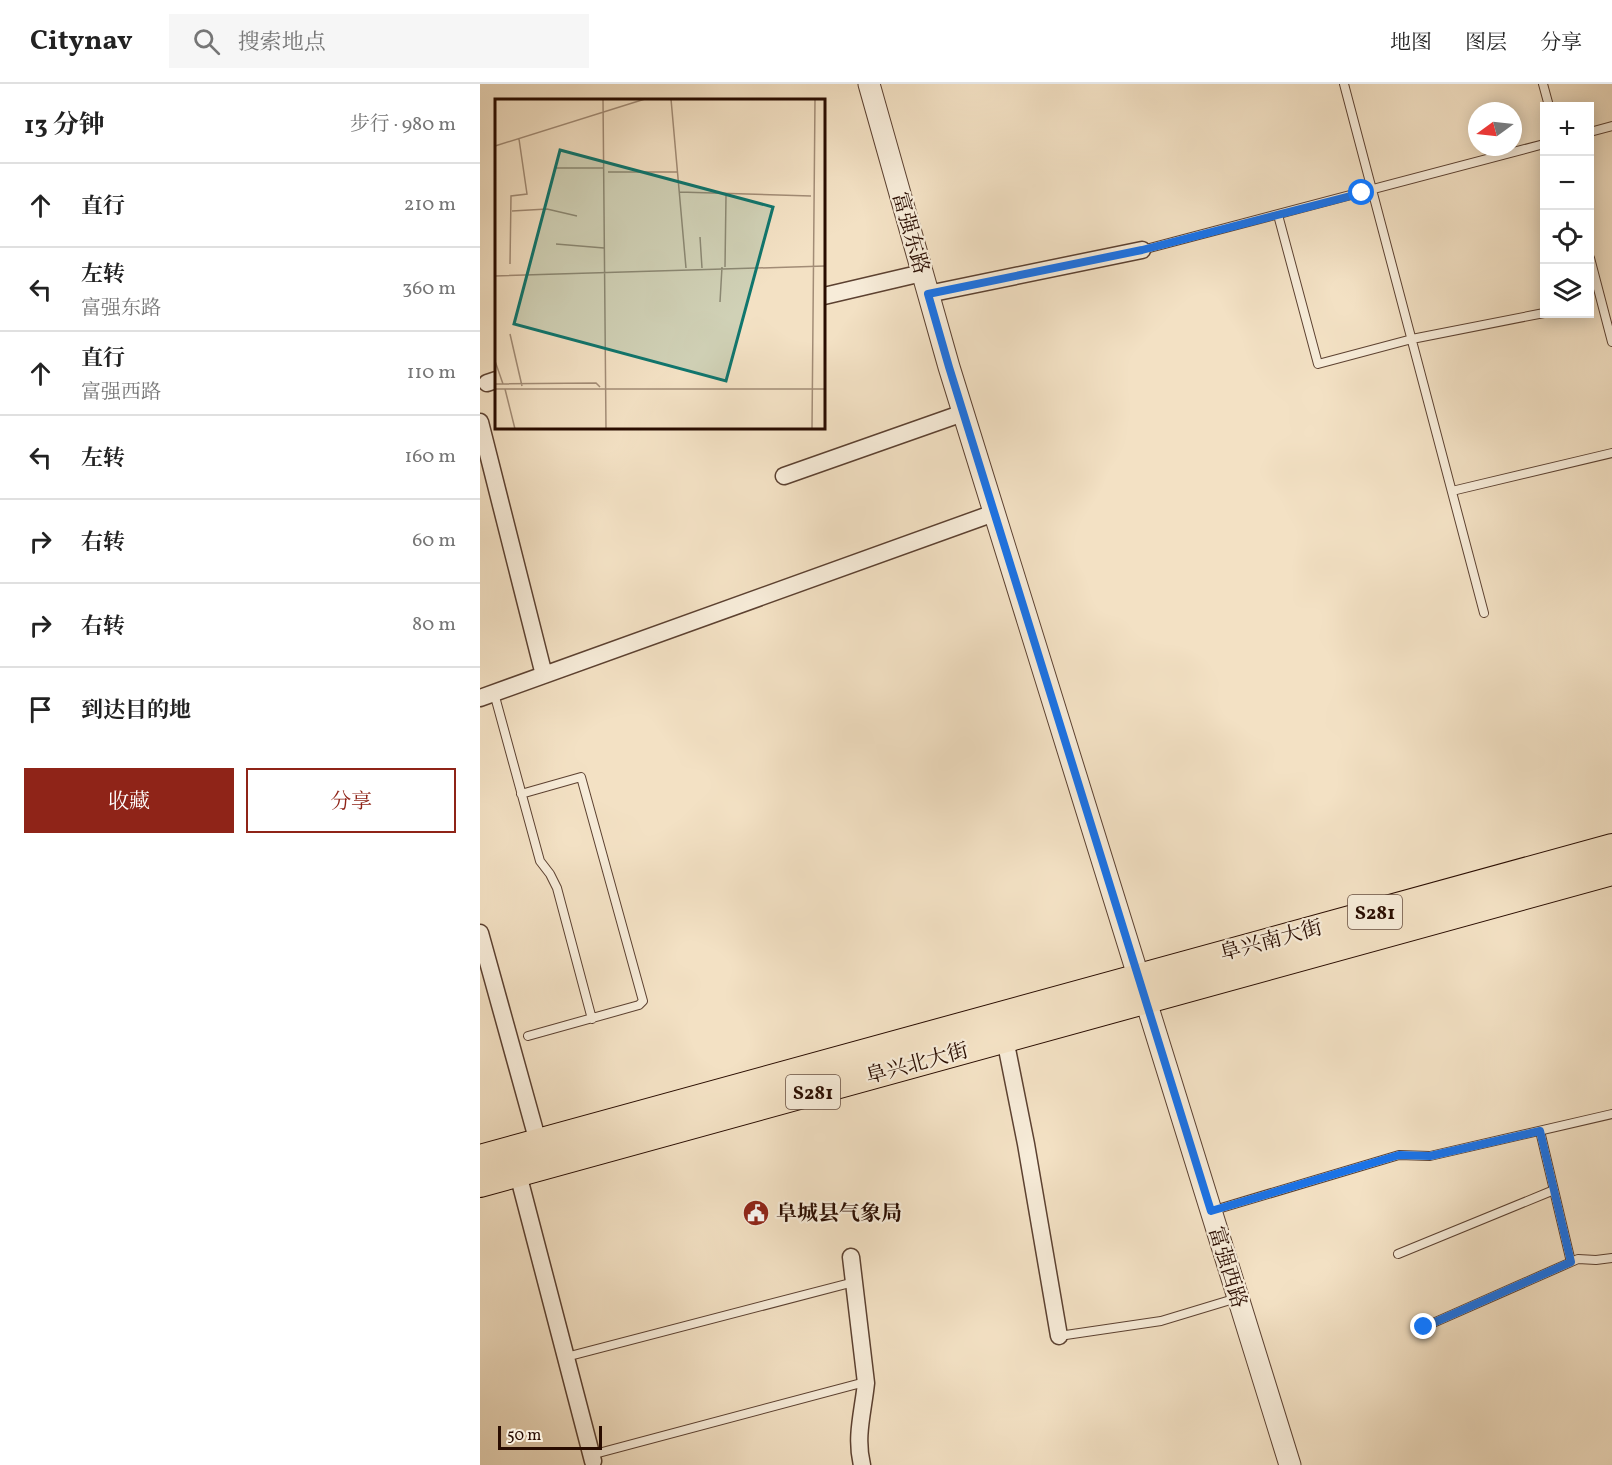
<!DOCTYPE html>
<html lang="zh">
<head>
<meta charset="utf-8">
<style>
  :root { --surface:#fff; --page:#f6f6f6; --text:#222; --muted:#767676; --line:#e0e0e0; --accent:#8f2418 }
  body { margin:0; font-family:Vollkorn,"Noto Serif SC",serif; background:var(--page); color:var(--text) }
  .controls { position:absolute; right:18px; top:18px; display:grid; overflow:hidden; border-radius:0px; box-shadow:0 3px 15px #0003 }
  .controls button { width:54px; height:54px; display:grid; place-items:center; padding:0; border:0; border-bottom:2px solid var(--line); background:var(--surface); color:var(--text); font:30px sans-serif }
  .compass { position:absolute; left:988px; top:18px; width:54px; height:54px; border-radius:50%; background:var(--surface); box-shadow:0 3px 15px #0003; rotate:255deg }
  .scale { position:absolute; left:18px; bottom:15px; width:104px; box-sizing:border-box; padding-left:6px; border:3px solid #290c00; border-top:0; font-size:16px; line-height:21px; white-space:nowrap; color:#290c00; -webkit-text-stroke:4px #f7ecd9; paint-order:stroke }
  .stop { position:absolute; width:18px; height:18px; margin:-14px; border:4px solid #1a73e8; border-radius:50%; background:#fff }
  .stop.end { background:#1a73e8; border-color:#fff; box-shadow:0 2px 6px #0008 }
  .list { margin:0; padding:0; list-style:none }
  h2 { display:flex; justify-content:space-between; align-items:center; height:78px; margin:0; padding:0 24px; font-size:26px }
  h2 small { font-size:20px; font-weight:400; color:var(--muted) }
  .list li { display:grid; grid-template-columns:39px 1fr auto; gap:18px; align-items:center; box-sizing:border-box; height:84px; padding:0 24px; border-top:2px solid var(--line) }
  .list b { display:block; font-size:22px; white-space:nowrap }
  .list p { margin:0; font-size:20px; white-space:nowrap; color:var(--muted) }
  .list em { font-size:20px; font-style:normal; color:var(--muted) }
  .actions { display:flex; gap:12px; padding:18px 24px }
  .actions a { flex:1; padding:14px 0; border:2px solid var(--accent); border-radius:0px; text-align:center; font-size:21px; color:var(--accent) }
  .actions .main { background:var(--accent); color:#fff }
  .icon { flex:none; width:33px; height:33px; fill:none; stroke:currentColor; stroke-width:2; stroke-linecap:round; stroke-linejoin:round }
  .map { position:relative; flex:none; width:1132px; height:1381px; overflow:hidden }
  header { display:flex; align-items:center; gap:36px; box-sizing:border-box; height:84px; padding:0 30px; background:var(--surface); border-bottom:2px solid var(--line) }
  header strong { font-size:28px }
  nav { display:flex; gap:33px; margin-inline-start:auto; font-size:21px }
  .search { width:420px; height:54px; background:var(--page); display:flex; align-items:center; gap:15px; box-sizing:border-box; padding:0 21px; border-radius:0px; color:var(--muted); font-size:22px }
  main { display:flex }
  aside { flex:1; background:var(--surface) }
  .map>svg:first-child { display:block }
  .lines { fill:none; stroke-linecap:round; stroke-linejoin:round }
  .service-casing { stroke:#5c4131; stroke-width:10 }
  .minor-casing { stroke:#5c4131; stroke-width:19 }
  .tertiary-casing { stroke:#5c4131; stroke-width:23 }
  .primary-casing { stroke:#290c00; stroke-width:28 }
  .service { stroke:#f7ecd9; stroke-width:8 }
  .minor { stroke:#f7ecd9; stroke-width:16 }
  .tertiary { stroke:#f7ecd9; stroke-width:21 }
  .primary { stroke:#f3e1c4; stroke-width:26 }
  .route { stroke:#1a73e8; stroke-width:8 }
  .labels { text-anchor:middle; stroke-width:4.5; stroke-linejoin:round; paint-order:stroke }
  .shield { fill:#f7ecd9; stroke:#674f41; stroke-width:1.5 }
  .shield-label { font-size:20px; font-weight:bold; fill:#290c00 }
  .street-label { font-size:21px; fill:#290c00; stroke:#f7ecd9 }
  .poi-label { font-size:21px; font-weight:bold; fill:#290c00; stroke:#f7ecd9; text-anchor:start }
  .inset-road { fill:none; stroke:#a28c76; stroke-width:1.5 }
  .view { fill:#0f766e; fill-opacity:0.15; stroke:#0f766e; stroke-width:3 }
  .inset-edge { fill:none; stroke:#290c00; stroke-width:3 }
</style>
</head>
<body>
<header>
<strong>Citynav</strong>
<div class="search"><svg class="icon" aria-label="search" viewBox="0 0 24 24"><circle cx="10" cy="10" r="6"/><path d="M15 15l6 6"/></svg>搜索地点</div>
<nav><a>地图</a><a>图层</a><a>分享</a></nav>
</header>
<main>
<aside>
<h2>13 分钟<small>步行 · 980 m</small></h2>
<ul class="list">
<li><svg class="icon" aria-label="ahead" viewBox="0 0 24 24"><path d="M12 20V5M6 11l6-6 6 6"/></svg><div><b>直行</b></div><em>210 m</em></li>
<li><svg class="icon" aria-label="left" viewBox="0 0 24 24"><path d="M17 20v-9H6M10 6l-5 5 5 5"/></svg><div><b>左转</b><p>富强东路</p></div><em>360 m</em></li>
<li><svg class="icon" aria-label="ahead" viewBox="0 0 24 24"><path d="M12 20V5M6 11l6-6 6 6"/></svg><div><b>直行</b><p>富强西路</p></div><em>110 m</em></li>
<li><svg class="icon" aria-label="left" viewBox="0 0 24 24"><path d="M17 20v-9H6M10 6l-5 5 5 5"/></svg><div><b>左转</b></div><em>160 m</em></li>
<li><svg class="icon" aria-label="right" viewBox="0 0 24 24"><path d="M7 20v-9h11M14 6l5 5-5 5"/></svg><div><b>右转</b></div><em>60 m</em></li>
<li><svg class="icon" aria-label="right" viewBox="0 0 24 24"><path d="M7 20v-9h11M14 6l5 5-5 5"/></svg><div><b>右转</b></div><em>80 m</em></li>
<li><svg class="icon" aria-label="arrive" viewBox="0 0 24 24"><path d="M6 21V4h12l-3 4 3 4H6"/></svg><div><b>到达目的地</b></div></li>
</ul>
<div class="actions"><a class="main">收藏</a><a>分享</a></div>
</aside>
<div class="map">
<svg width="1132" height="1381" viewBox="0 0 1132 1381">
  <rect width="100%" height="100%" fill="#f3e1c4"/>
  <filter id="stains"><feTurbulence type="fractalNoise" baseFrequency=".00333" numOctaves="4"/><feColorMatrix values="0 0 0 0 .2 0 0 0 0 .09 0 0 0 0 .02 0 0 0 .5 -.17"/></filter>
  <radialGradient id="worn" r=".72"><stop offset=".6" stop-color="#630" stop-opacity="0"/><stop offset="1" stop-color="#630" stop-opacity=".3"/></radialGradient>
  <g class="lines">
    <defs>
      <path id="service" d="M 864,0 L 1004,529
        M 1063,0 L 1069,22
        M 1110,48 L 1132,42
        M 798,131 L 838,280 L 932,255 L 1064,229
        M 662,166 L 1064,60
        M 1110,174 L 1132,258
        M 972,407 L 1132,369
        M 14,609 L 60,777 L 70,790 L 77,804 L 112,935
        M 41,710 L 101,693 L 163,917 L 159,921 L 48,952
        M 1060,1047 L 1091,1178
        M 731,1127 L 919,1071 L 950,1072 L 1132,1030
        M 918,1170 L 1074,1106
        M 944,1243 L 1098,1175 L 1116,1176 L 1132,1174
        M 579,1252 L 681,1237 L 757,1214
        M 86,1273 L 374,1198
        M 111,1371 L 385,1298"/>
      <path id="minor" d="M 448,210 L 662,166
        M 344,212 L 442,189
        M 7,299 L 16,296
        M 0,338 L 64,591
        M 304,392 L 483,329
        M 0,614 L 514,429
        M 0,849 L 58,1058
        M 525,955 L 546,1060 L 579,1252
        M 38,1090 L 113,1377
        M 371,1173 L 386,1299 C 383,1328 375,1353 382,1381"/>
      <path id="tertiary" d="M 389,0 L 469,283 L 810,1381"/>
      <path id="primary" d="M 0,1074 L 1132,763
        M 0,1100 L 1132,788"/>
    </defs>
    <!-- service casing -->
    <use href="#service" class="service-casing"/>
    <!-- minor casing -->
    <use href="#minor" class="minor-casing"/>
    <!-- tertiary casing -->
    <use href="#tertiary" class="tertiary-casing"/>
    <!-- primary casing -->
    <use href="#primary" class="primary-casing"/>
    <!-- service -->
    <use href="#service" class="service"/>
    <!-- minor -->
    <use href="#minor" class="minor"/>
    <!-- tertiary -->
    <use href="#tertiary" class="tertiary"/>
    <!-- primary -->
    <use href="#primary" class="primary"/>
  </g>
  <g class="lines">
    <!-- route -->
    <path class="route" d="M 882,109 L 662,166 L 448,210 L 469,283 L 731,1127 L 919,1071 L 950,1072 L 1060,1047 L 1091,1178 L 944,1243"/>
  </g>
  <!-- icons -->
  <defs>
    <symbol id="civic-disc" viewBox="-11 -11 22 22"><circle r="9.5" fill="#8f2418" stroke="#f7ecd9"/><path d="M-.6-6.5H3V-4.5H.6V-3L4-1V1h2V6H-6V1h2V-1L-.6-3ZM-1.2 2.5V6h2.4V2.5Z" fill="#fff"/></symbol>
  </defs>
  <g fill-rule="evenodd">
    <use href="#civic-disc" x="261" y="1114" width="30" height="30"/>
  </g>
  <g class="labels">
    <!-- shield labels -->
    <g class="shield">
      <rect x="868" y="811" width="54" height="34" rx="4.5"/>
      <rect x="306" y="991" width="54" height="34" rx="4.5"/>
    </g>
    <g class="shield-label">
      <text x="895" y="835">S281</text>
      <text x="333" y="1015">S281</text>
    </g>
    <!-- street labels -->
    <g class="street-label">
      <text transform="translate(431 149) rotate(74)" y="7">富强东路</text>
      <text transform="translate(791 856) rotate(-15)" y="7">阜兴南大街</text>
      <text transform="translate(437 979) rotate(-15)" y="7">阜兴北大街</text>
      <text transform="translate(748 1183) rotate(73)" y="7">富强西路</text>
    </g>
    <!-- poi labels -->
    <g class="poi-label">
      <text x="296" y="1136">阜城县气象局</text>
    </g>
  </g>
  <!-- overview -->
  <g transform="translate(15 15)">
    <rect width="330" height="330" fill="#f3e1c4"/>
    <path class="inset-road" d="M 108,0 L 111,330M 176,0 L 191,169M 0,47 L 150,0M 61,69 L 109,69M 113,73 L 182,73M 184,93 L 316,97M 17,112 L 52,110 L 82,117M 205,138 L 207,169M 61,145 L 109,149M 15,165 L 16,97 L 32,95 L 24,40M 230,168 L 231,97M 0,177 L 330,167M 225,203 L 227,168M 15,235 L 27,287M 0,262 L 8,285M 0,285 L 101,284 L 105,288M 0,290 L 330,290M 10,290 L 20,330M 317,330 L 320,0"/>
    <path class="view" d="M 65,51 L 278,108 L 231,282 L 19,225 Z"/>
    <rect width="330" height="330" class="inset-edge"/>
  </g>
  <rect width="100%" height="100%" filter="url(#stains)"/>
  <rect width="100%" height="100%" fill="url(#worn)"/>
</svg>
<div class="controls">
<button>+</button>
<button>−</button>
<button><svg class="icon" aria-label="locate" viewBox="0 0 24 24"><circle cx="12" cy="12" r="6"/><path d="M12 2v4M12 18v4M2 12h4M18 12h4"/></svg></button>
<button><svg class="icon" aria-label="layers" viewBox="0 0 24 24"><path d="M12 4l9 5-9 5-9-5zM3 14l9 5 9-5"/></svg></button>
</div>
<svg class="compass" viewBox="-18 -18 36 36"><path d="M0-13l5 13h-10z" fill="#e53935"/><path d="M0 13l5-13h-10z" fill="#767676"/></svg>
<div class="scale">50 m</div>
<div class="stop" style="left:882px;top:109px"></div>
<div class="stop end" style="left:944px;top:1243px"></div>
</div>
</main>
</body>
</html>
